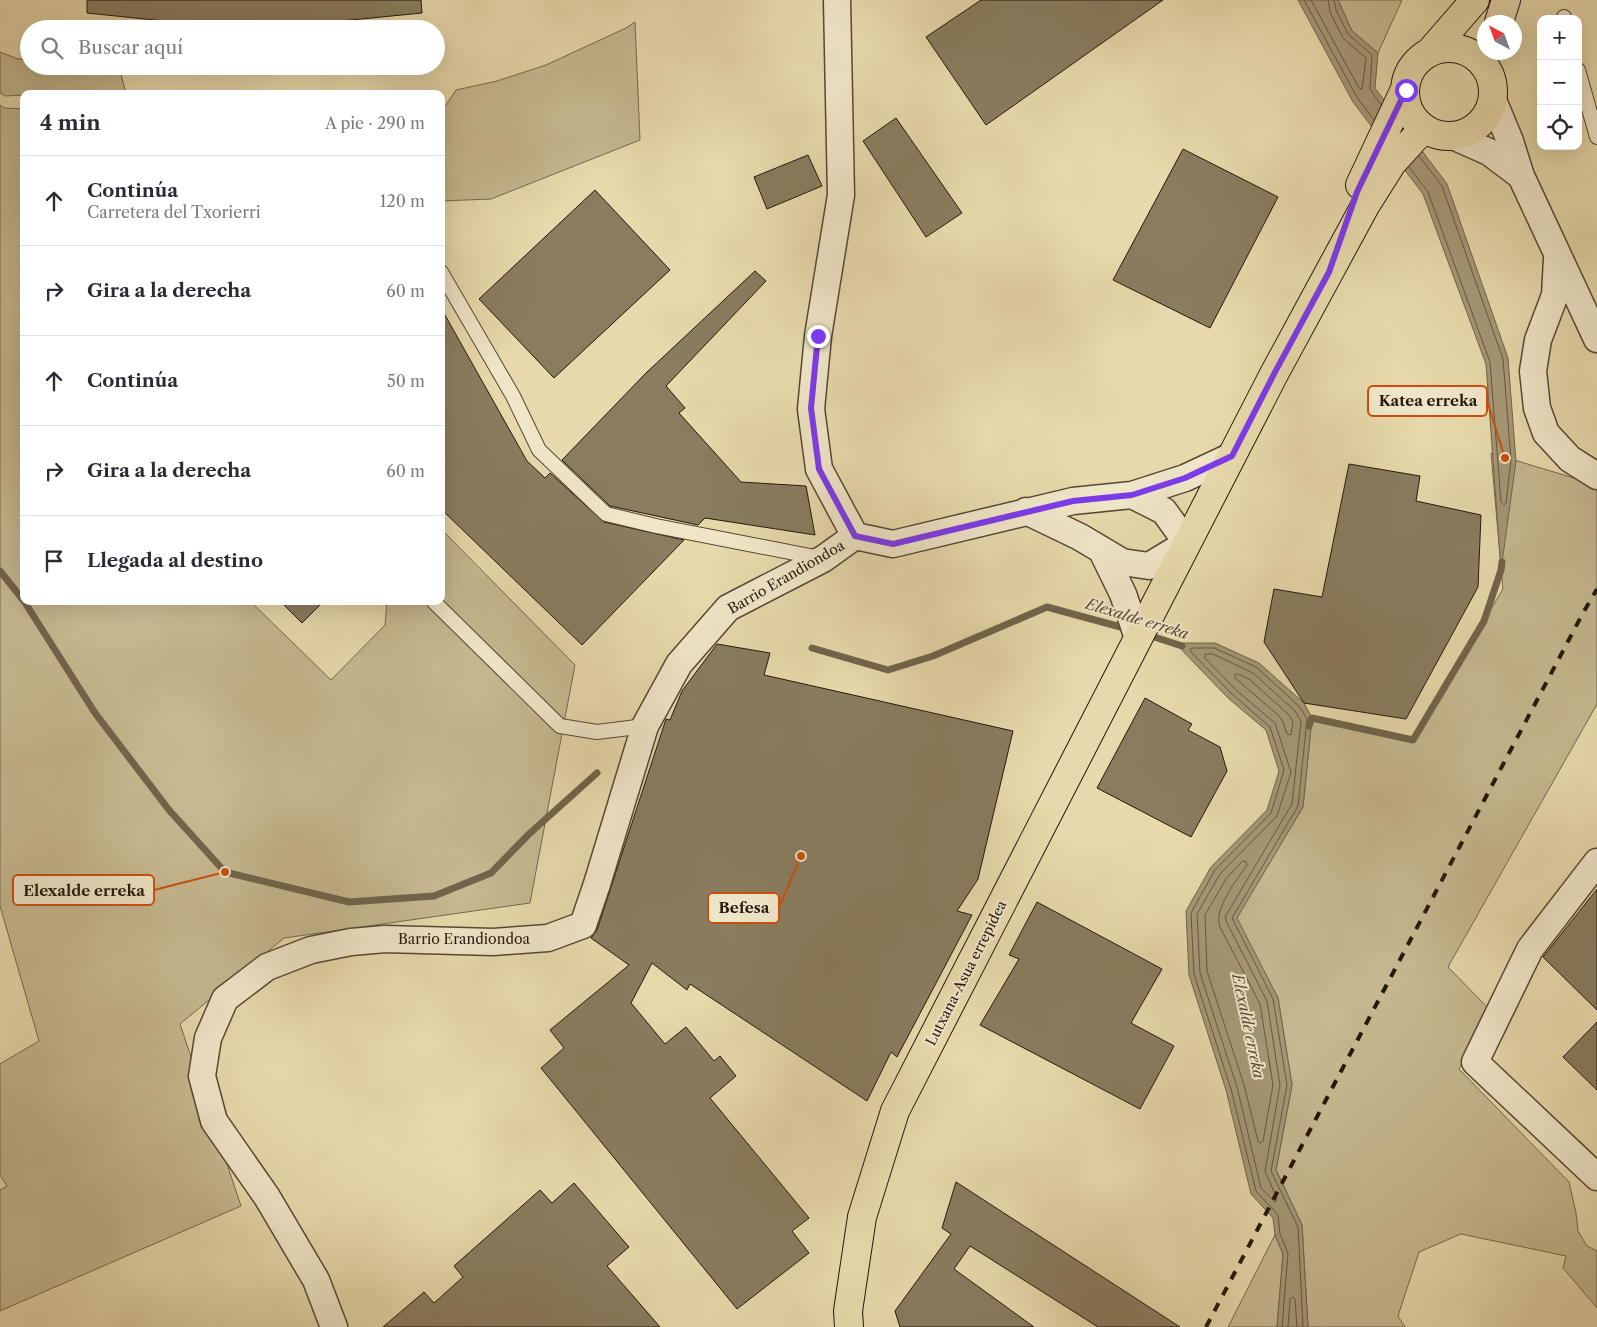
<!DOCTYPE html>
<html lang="es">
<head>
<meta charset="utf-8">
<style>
  :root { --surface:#fff; --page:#f7f7f7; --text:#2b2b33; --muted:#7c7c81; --line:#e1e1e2 }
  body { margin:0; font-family:"Libre Caslon Text",serif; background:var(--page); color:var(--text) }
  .controls { position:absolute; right:15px; top:15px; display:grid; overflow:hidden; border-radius:10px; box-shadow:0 5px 20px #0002 }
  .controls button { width:45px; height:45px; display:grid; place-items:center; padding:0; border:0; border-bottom:1px solid var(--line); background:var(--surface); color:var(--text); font:25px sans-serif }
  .compass { position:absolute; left:1477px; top:15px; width:45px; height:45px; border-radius:50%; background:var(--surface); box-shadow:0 5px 20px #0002; rotate:319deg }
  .stop { position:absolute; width:15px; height:15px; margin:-11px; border:4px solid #7c3aed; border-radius:50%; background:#fff }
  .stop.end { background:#7c3aed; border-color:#fff; box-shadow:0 1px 5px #0008 }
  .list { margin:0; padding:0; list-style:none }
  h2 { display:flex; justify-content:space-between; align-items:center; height:65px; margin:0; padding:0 20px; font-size:21px }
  h2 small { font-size:16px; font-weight:400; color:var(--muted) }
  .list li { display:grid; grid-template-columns:32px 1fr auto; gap:15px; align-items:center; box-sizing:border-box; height:90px; padding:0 20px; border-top:1px solid var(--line) }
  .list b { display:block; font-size:19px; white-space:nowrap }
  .list p { margin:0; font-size:16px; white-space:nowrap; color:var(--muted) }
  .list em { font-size:16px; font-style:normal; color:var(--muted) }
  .icon { flex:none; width:28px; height:28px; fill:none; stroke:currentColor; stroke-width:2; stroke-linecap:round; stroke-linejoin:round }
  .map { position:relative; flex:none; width:1597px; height:1327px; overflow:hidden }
  .search { position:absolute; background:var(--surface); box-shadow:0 5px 20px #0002; left:20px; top:20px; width:425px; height:55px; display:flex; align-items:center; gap:12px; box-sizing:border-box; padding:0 18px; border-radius:28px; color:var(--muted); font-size:19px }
  .panel { position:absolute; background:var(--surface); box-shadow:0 5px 20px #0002; left:20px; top:90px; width:425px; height:515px; border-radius:10px }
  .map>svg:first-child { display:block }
  .green { fill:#c6b890; stroke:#75684e }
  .water { fill:#a59775; stroke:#71644b }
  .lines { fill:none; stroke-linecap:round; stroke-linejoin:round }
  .shore { stroke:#645841; stroke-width:1 }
  .stream { stroke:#71644b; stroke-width:7 }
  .building { fill:#897c5f; stroke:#24180d }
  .lane-casing { stroke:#554834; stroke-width:16 }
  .street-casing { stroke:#554834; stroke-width:29 }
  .primary-casing { stroke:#24180d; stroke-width:30 }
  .lane { stroke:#efe6c8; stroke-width:14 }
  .street { stroke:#efe6c8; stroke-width:26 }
  .primary { stroke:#e7d9ab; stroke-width:28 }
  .rail { stroke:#24180d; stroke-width:4; stroke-dasharray:9 9; stroke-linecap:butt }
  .route { stroke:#7c3aed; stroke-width:6 }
  .labels { text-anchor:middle; stroke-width:4; stroke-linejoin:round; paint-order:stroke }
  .street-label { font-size:14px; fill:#24180d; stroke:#efe6c8 }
  .water-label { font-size:15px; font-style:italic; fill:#584b37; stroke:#efe6c8 }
  .leader { fill:none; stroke:#cb4f0c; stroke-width:2 }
  .callout-dot { fill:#cb4f0c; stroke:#efe6c8; stroke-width:2 }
  .callout { fill:#efe6c8; stroke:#cb4f0c; stroke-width:2 }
  .callout-label { font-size:15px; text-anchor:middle; font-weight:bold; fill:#24180d }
</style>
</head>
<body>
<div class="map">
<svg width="1597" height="1327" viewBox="0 0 1597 1327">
  <rect width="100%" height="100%" fill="#e7d9ab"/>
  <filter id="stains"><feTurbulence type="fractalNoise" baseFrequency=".004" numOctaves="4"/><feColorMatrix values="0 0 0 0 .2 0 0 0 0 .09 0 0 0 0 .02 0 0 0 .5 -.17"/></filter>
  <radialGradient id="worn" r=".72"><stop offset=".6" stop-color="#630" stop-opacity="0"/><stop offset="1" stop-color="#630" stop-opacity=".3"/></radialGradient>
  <!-- green -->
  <path class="green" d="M 1338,0 L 1402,0 L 1378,53 L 1352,31 Z
    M 635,22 L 640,140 L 491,199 L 441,201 L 441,106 L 446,105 L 456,90 L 497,81 L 546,65 L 626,28 Z
    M 0,52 L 18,59 L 29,60 L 29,66 L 81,66 L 120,71 L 126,93 L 24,94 L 24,95 L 6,96 L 0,93 Z
    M 0,105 L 4,108 L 24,109 L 24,601 L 250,601 L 331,680 L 385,625 L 387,601 L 441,601 L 441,529 L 575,665 L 530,903 L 284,938 L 180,1024 L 241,1206 L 0,1311 L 0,1190 L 7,1186 L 0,1175 L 0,1064 L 39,1041 L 0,906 Z
    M 1491,453 L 1597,485 L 1597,704 L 1448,967 L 1491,1011 L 1459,1069 L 1569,1182 L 1576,1213 L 1578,1231 L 1587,1246 L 1597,1251 L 1597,1308 L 1563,1268 L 1566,1256 L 1461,1234 L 1419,1252 L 1398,1316 L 1405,1327 L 1308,1327 L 1302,1225 L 1276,1170 L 1292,1085 L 1278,998 L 1236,918 L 1303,807 L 1312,718 L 1413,740 L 1503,589 Z
    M 1275,1235 L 1283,1254 L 1277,1327 L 1228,1327 Z"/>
  <!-- water -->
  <path class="water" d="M 1298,0 L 1338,0 L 1352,31 L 1378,53 L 1375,88 L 1447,184 L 1508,358 L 1516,461 L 1501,570 L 1486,364 L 1423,194 L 1353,102 Z
    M 1175,643 L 1215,643 L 1259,663 L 1304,703 L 1312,718 L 1303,807 L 1237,918 L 1278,998 L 1292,1085 L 1276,1170 L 1302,1225 L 1308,1327 L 1277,1327 L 1283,1254 L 1275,1235 L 1273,1218 L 1251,1194 L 1226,1090 L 1189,975 L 1186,911 L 1211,867 L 1267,810 L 1279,771 L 1266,730 L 1228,698 Z"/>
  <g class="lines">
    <!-- shore -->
    <path class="shore" d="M 1304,0 L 1358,99 L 1374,120
      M 1311,0 L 1359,88 L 1362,89 L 1366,58 L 1343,38 L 1330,12 L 1328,0
      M 1334,0 L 1336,10 L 1348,34 L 1372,55 L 1370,89 L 1381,105
      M 1409,167 L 1428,192 L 1490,362 L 1501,502 L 1504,505 L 1506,503 L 1511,460 L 1503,359 L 1442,186 L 1419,156
      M 1207,654 L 1213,654 L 1253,673 L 1295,711 L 1301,721 L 1292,804 L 1225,917 L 1227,923 L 1267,1001 L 1280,1085 L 1265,1171 L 1277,1199 L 1275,1202 L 1261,1188 L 1237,1087 L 1200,973 L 1197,914 L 1220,874 L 1277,816 L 1291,772 L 1275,723 L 1236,690 L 1205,658 L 1205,655 Z
      M 1238,674 L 1249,679 L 1289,715 L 1293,722 L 1291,735 L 1287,734 L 1283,722 L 1279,716 L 1235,678 L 1235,675 Z
      M 1243,861 L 1246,862 L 1247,865 C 1237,880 1213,909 1220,927 L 1260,1004 L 1273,1085 L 1263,1141 L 1260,1143 L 1258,1141 L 1244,1085 L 1207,971 L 1205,915 L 1226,879 Z
      M 1282,1327 L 1288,1253 L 1280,1234 L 1278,1215 L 1256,1191 L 1231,1089 L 1194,974 L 1191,913 L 1215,870 L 1271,813 L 1284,770 L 1270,727 L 1232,694 L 1191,652 L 1190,649 L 1192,648 L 1214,648 L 1256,667 L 1300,707 L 1307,719 L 1298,806 L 1232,918 L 1273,999 L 1287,1085 L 1271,1171 L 1298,1227 L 1303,1327
      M 1288,1327 L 1290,1299 L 1293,1297 L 1295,1299 L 1297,1327"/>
    <!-- stream -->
    <path class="stream" d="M 0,571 L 24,601
      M 24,601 L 95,713 L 169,810 L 225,872 L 349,902 L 434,896 L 491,873 L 529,834 L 597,773
      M 1145,634 L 1182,646
      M 812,648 L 888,670 L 933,656 L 1047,607 L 1128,629
      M 1309,726 L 1312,718 L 1413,740 L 1484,621 L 1501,570 L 1502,562"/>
  </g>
  <!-- building -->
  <path class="building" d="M 87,0 L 421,0 L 422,13 L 300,25 L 193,24 L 87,13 Z
    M 981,0 L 1163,0 L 986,125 L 926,37 Z
    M 896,118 L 962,213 L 926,237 L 863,141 Z
    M 1183,149 L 1278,197 L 1210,328 L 1113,280 Z
    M 808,155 L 822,186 L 767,209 L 754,177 Z
    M 595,190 L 670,270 L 554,378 L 479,299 Z
    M 755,271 L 766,281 L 666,386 L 685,408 L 679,413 L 741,482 L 806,486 L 815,535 L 705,518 L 698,525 L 610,506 L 562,460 L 646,373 Z
    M 441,308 L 527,461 L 545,478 L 550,473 L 604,522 L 684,540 L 582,645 L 441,509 Z
    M 1349,464 L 1420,476 L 1416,501 L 1481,515 L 1478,587 L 1406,719 L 1304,703 L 1264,642 L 1274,589 L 1322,597 Z
    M 280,601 L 324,601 L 302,623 Z
    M 717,644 L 770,653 L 764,675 L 1013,731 L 978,879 L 957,911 L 972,915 L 897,1057 L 891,1052 L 867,1101 L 690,984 L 687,990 L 652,963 L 631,1003 L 665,1044 L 686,1027 L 714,1061 L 720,1056 L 736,1076 L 710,1098 L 809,1218 L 792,1231 L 809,1253 L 737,1309 L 541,1068 L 564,1048 L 550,1030 L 629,965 L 591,938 L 597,930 L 666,719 L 670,720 L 682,691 Z
    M 1145,698 L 1192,724 L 1188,730 L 1220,747 L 1227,771 L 1191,837 L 1097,788 Z
    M 1597,889 L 1597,1010 L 1543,957 Z
    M 1037,902 L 1162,969 L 1131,1023 L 1174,1046 L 1140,1109 L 980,1025 L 1019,959 L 1009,955 Z
    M 1597,1022 L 1597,1090 L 1563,1057 Z
    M 956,1182 L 1180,1327 L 1098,1327 L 970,1246 L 954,1269 L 1034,1327 L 900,1327 L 895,1311 L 951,1234 L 942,1228 Z
    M 574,1183 L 629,1247 L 607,1266 L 660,1327 L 383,1327 L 424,1292 L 434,1303 L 463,1277 L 454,1266 L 540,1190 L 552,1203 Z"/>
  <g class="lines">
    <defs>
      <path id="lane" d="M 1564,17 L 1564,19
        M 1578,70 L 1597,137
        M 441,272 L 513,396 L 539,450 L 606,514 L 656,526 L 820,558
        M 433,601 L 560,726 L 597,732 L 645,726"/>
      <path id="street" d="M 837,0 L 841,195 L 818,336 L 811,409 L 819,469 L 855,536 L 893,544 L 1073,501 L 1132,495 L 1164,511 L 1187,543 L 1149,566 L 1122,562 L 1080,537 L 1026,511
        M 1493,100 L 1510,141 L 1521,176 L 1597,339
        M 1453,136 L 1489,152 L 1521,176
        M 1557,259 L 1555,295 L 1538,340 L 1533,371 L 1537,408 L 1546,433 L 1570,459 L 1597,476
        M 1132,495 L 1185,478 L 1232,456
        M 1102,551 L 1123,594 L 1138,638
        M 1597,862 L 1530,949 L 1475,1062 L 1597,1177
        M 334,1327 L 316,1280 L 267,1197 L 214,1121 L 202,1076 L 208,1038 L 225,999 L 267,967 L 311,950 L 351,942 L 385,939 L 493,942 L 548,938 L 583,925 L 597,884 L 645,726 L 679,664 L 728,608 L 823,559 L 855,536"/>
      <path id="primary" d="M 1499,22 L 1506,0
        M1405 92a44 44 0 1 1 88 0a44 44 0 1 1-88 0Z
        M 1429,53 L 1475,0
        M 1360,185 L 1405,89
        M 849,1327 L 848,1311 L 862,1217 L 895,1111 L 1274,374 L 1365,206 L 1392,163 L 1424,128"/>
    </defs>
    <!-- lane casing -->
    <use href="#lane" class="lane-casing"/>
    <!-- street casing -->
    <use href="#street" class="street-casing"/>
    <!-- primary casing -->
    <use href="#primary" class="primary-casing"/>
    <!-- lane -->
    <use href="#lane" class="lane"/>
    <!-- street -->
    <use href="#street" class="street"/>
    <!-- primary -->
    <use href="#primary" class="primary"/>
    <!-- rail -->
    <path class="rail" d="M 1206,1327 L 1583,613 L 1597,589"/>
  </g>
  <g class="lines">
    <!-- route -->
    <path class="route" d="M 818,336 L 811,408 L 819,469 L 855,536 L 893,544 L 1073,501 L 1132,495 L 1185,478 L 1232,456 L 1274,374 L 1329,272 L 1357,192 L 1406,90"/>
  </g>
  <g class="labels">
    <!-- street labels -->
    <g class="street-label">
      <text transform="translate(786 577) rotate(-30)" y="5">Barrio Erandiondoa</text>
      <text x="464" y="944">Barrio Erandiondoa</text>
      <text transform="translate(966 973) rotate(-63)" y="5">Lutxana-Asua errepidea</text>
    </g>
    <!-- water labels -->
    <g class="water-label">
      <text transform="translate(1137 619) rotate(17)" y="5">Elexalde erreka</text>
      <text transform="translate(1248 1026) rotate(78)" y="5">Elexalde erreka</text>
    </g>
  </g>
  <!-- callouts -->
  <path class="leader" d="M1505 458L1487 401M225 872L154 890M801 856L779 908"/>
  <g class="callout-dot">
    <circle cx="1505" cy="458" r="5"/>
    <circle cx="225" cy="872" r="5"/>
    <circle cx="801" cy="856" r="5"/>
  </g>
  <g class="callout">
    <rect x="1368" y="386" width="119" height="30" rx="5"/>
    <rect x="13" y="875" width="141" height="30" rx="5"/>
    <rect x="708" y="893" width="71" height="30" rx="5"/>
  </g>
  <g class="callout-label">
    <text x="1428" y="406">Katea erreka</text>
    <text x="84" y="896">Elexalde erreka</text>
    <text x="744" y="913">Befesa</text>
  </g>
  <rect width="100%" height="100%" filter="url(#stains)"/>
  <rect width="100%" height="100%" fill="url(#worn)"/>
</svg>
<div class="controls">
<button>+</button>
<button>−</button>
<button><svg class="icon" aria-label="locate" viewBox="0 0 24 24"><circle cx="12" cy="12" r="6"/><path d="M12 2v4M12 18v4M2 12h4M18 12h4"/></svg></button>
</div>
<svg class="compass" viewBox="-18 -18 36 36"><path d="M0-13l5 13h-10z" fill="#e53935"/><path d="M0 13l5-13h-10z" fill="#7c7c81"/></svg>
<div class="stop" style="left:1406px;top:90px"></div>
<div class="stop end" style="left:818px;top:336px"></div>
<div class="search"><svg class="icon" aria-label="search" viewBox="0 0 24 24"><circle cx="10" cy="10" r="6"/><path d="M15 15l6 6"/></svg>Buscar aquí</div>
<section class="panel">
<h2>4 min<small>A pie · 290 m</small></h2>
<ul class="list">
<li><svg class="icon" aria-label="ahead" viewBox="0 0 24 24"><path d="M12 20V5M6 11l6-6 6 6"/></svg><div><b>Continúa</b><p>Carretera del Txorierri</p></div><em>120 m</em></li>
<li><svg class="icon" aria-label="right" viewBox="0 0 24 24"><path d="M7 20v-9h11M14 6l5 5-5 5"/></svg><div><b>Gira a la derecha</b></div><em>60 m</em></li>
<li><svg class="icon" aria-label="ahead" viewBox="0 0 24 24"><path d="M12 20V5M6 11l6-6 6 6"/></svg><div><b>Continúa</b></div><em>50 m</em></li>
<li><svg class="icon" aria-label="right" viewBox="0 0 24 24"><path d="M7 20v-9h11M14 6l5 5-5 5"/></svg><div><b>Gira a la derecha</b></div><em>60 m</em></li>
<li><svg class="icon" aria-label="arrive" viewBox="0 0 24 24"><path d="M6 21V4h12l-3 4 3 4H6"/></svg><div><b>Llegada al destino</b></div></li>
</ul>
</section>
</div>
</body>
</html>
